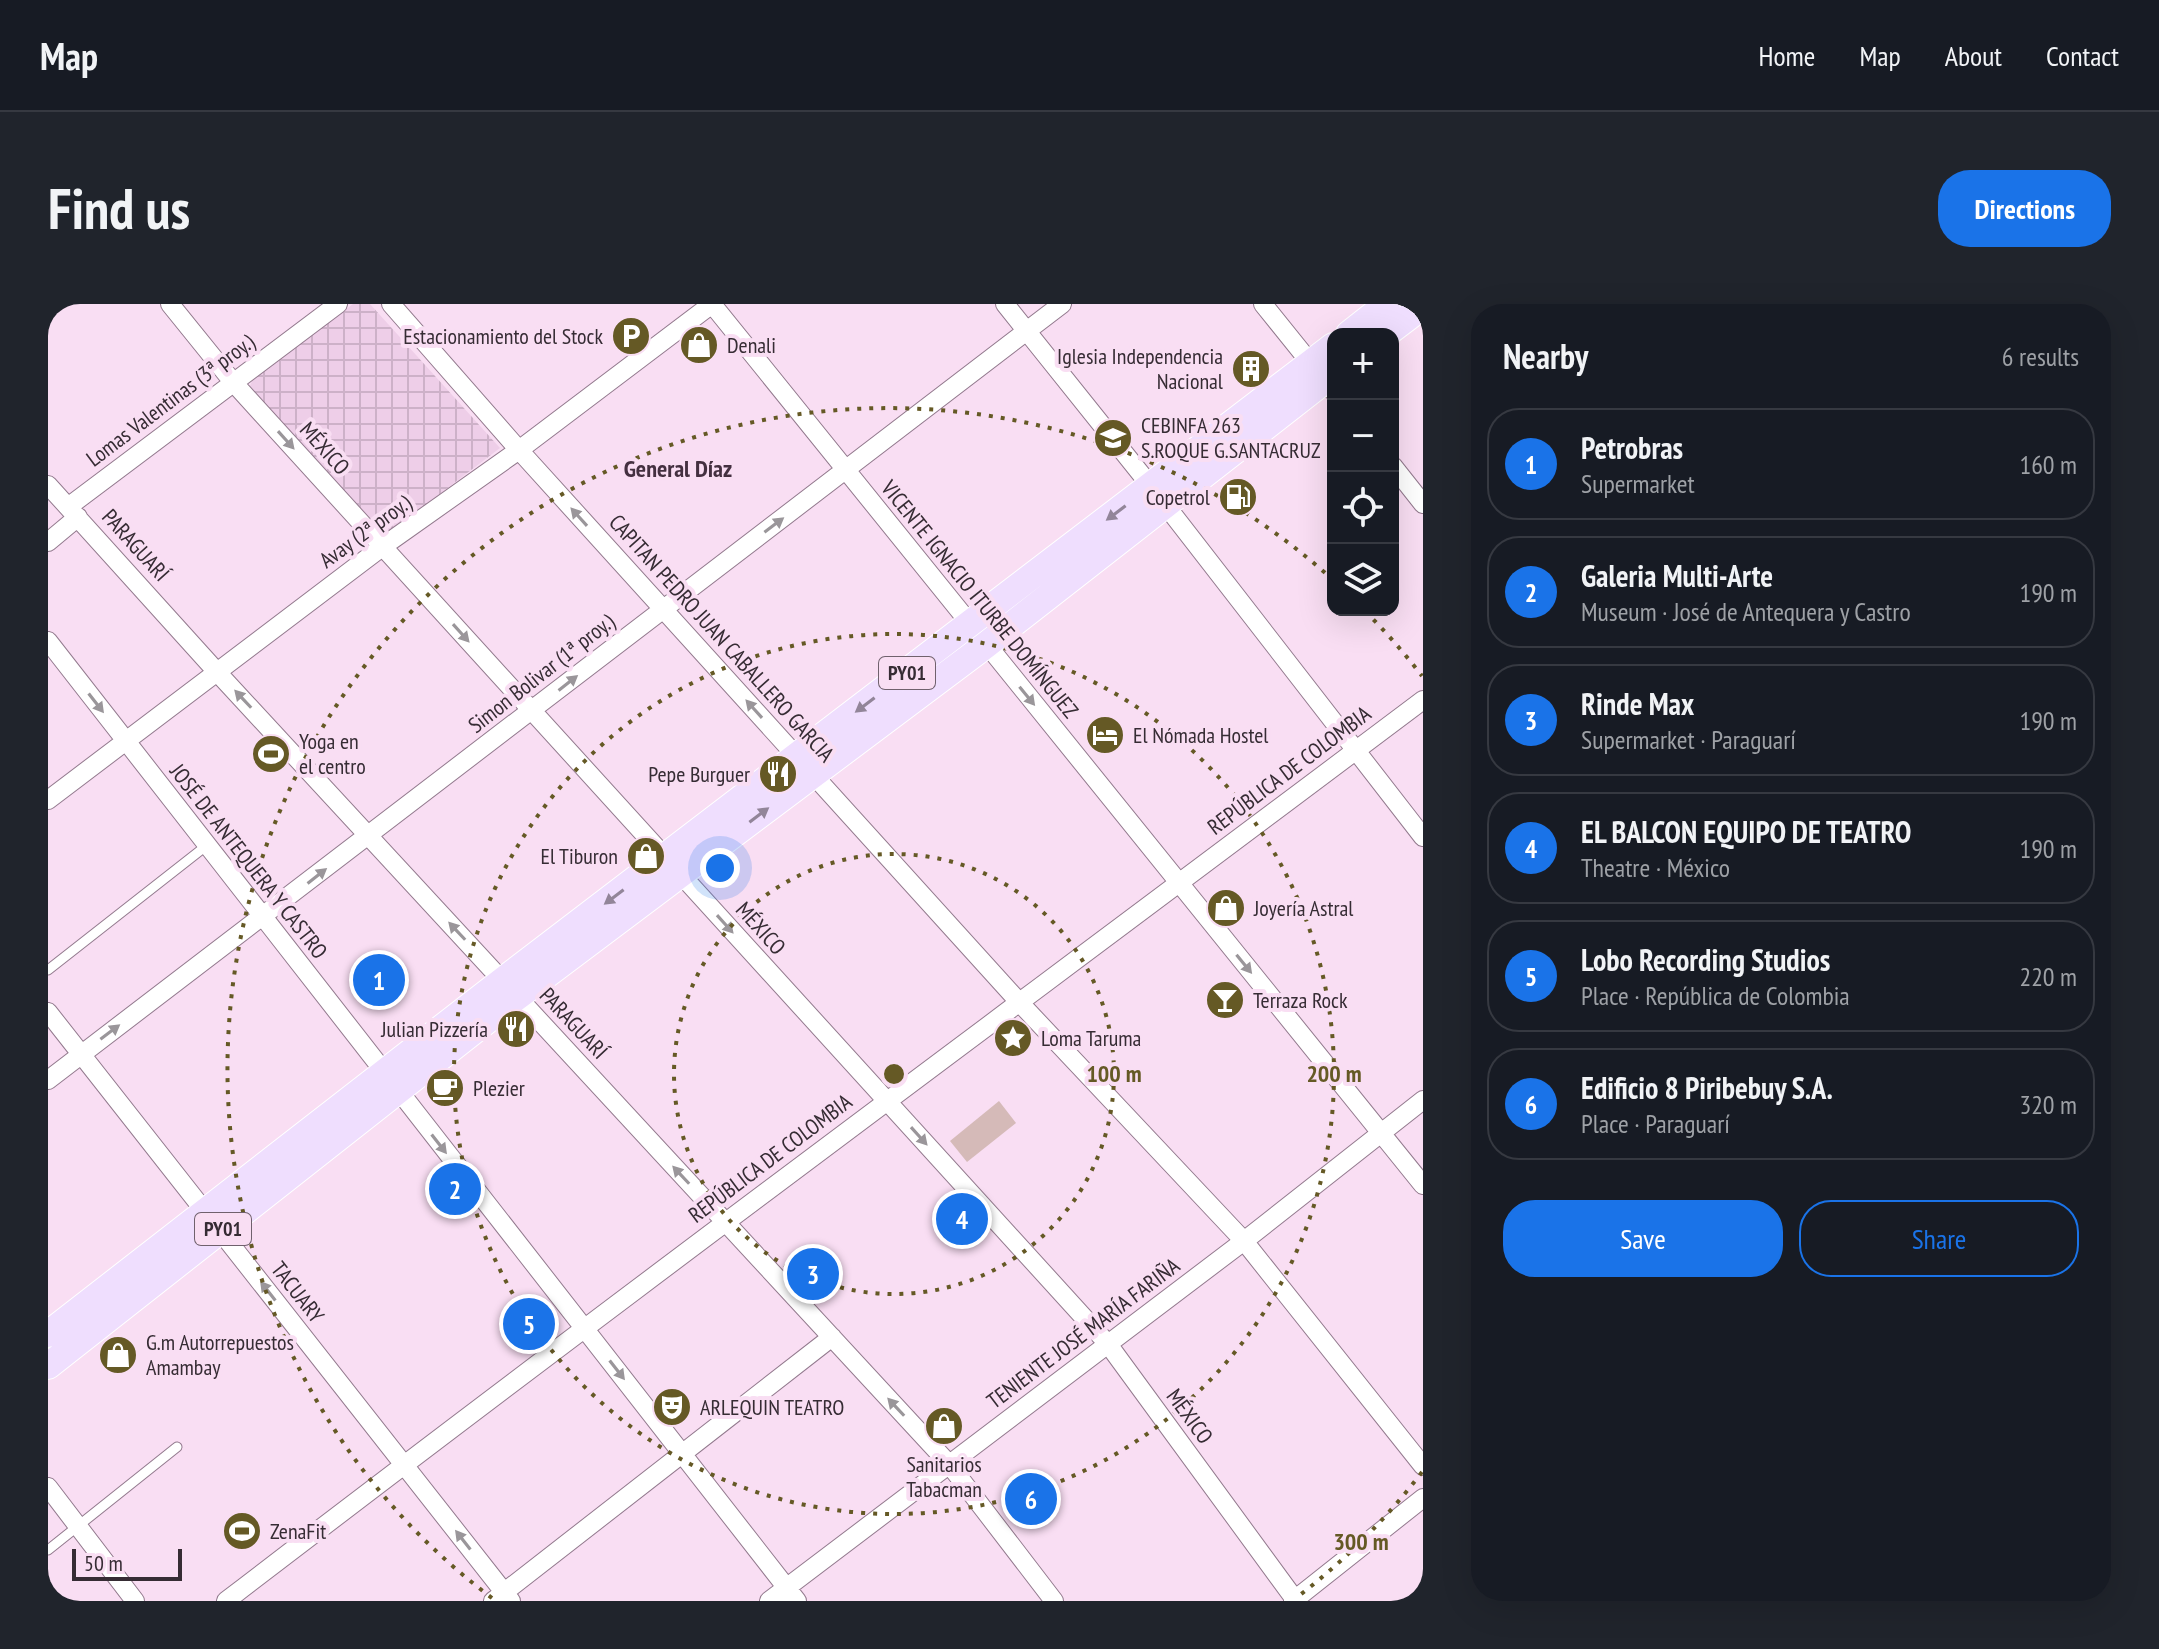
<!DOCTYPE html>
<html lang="en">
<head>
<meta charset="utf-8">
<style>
  :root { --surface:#171b24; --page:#20242c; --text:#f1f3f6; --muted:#9ea1a6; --line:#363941; --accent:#1a73e8 }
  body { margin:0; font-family:"PT Sans Narrow",sans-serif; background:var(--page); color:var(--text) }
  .controls { position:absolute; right:24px; top:24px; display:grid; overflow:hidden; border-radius:16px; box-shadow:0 8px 32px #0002 }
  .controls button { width:72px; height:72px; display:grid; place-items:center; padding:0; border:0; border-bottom:2px solid var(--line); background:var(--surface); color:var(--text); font:40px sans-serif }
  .scale { position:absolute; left:24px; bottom:20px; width:110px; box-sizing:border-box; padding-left:8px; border:4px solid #362c34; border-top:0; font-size:22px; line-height:28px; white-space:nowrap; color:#362c34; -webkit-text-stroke:6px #f9def3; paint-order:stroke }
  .you { position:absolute; left:672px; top:564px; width:28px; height:28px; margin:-20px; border:6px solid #fff; border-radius:50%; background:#1a73e8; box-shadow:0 0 0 12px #1a73e833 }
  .badge { display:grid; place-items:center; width:52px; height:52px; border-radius:50%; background:var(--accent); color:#fff; font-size:26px; font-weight:700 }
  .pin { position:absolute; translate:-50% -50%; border:4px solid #fff; box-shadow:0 2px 8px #0006 }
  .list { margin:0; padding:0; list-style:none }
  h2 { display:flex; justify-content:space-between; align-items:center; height:104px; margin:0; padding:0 32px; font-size:34px }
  h2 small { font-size:26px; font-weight:400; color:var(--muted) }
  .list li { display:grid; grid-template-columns:52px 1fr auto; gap:24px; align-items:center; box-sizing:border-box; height:112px; margin:0 16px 16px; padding:0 16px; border:2px solid var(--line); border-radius:32px }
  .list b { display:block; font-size:30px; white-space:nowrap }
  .list p { margin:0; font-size:26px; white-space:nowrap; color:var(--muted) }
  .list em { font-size:26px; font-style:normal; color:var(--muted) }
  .actions { display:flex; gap:16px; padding:24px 32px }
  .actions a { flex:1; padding:18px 0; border:2px solid var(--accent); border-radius:32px; text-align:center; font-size:28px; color:var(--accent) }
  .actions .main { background:var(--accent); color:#fff }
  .icon { flex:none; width:44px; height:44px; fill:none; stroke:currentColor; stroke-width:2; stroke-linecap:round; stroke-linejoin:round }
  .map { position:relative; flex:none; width:1375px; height:1297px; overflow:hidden; border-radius:32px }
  header { display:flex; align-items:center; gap:48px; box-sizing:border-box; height:112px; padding:0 40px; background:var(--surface); border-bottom:2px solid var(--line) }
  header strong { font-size:38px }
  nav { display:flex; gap:44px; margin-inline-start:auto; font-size:28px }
  .intro { display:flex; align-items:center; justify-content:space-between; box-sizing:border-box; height:192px; padding:0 48px }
  h1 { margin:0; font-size:56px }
  .button { padding:20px 36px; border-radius:32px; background:var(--accent); color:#fff; font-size:28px; font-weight:700 }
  main { display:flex; gap:48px; padding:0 48px }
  aside { flex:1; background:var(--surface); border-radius:32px; box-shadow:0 8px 32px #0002 }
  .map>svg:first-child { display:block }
  .industrial { fill:url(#industrial-grid) }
  .garden { fill:#d5bab8 }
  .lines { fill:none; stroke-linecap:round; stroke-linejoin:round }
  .service-casing { stroke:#937a8e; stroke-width:11 }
  .minor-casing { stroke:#937a8e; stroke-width:20 }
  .primary-casing { stroke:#fff; stroke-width:28 }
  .service { stroke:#fff; stroke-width:9 }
  .minor { stroke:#fff; stroke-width:18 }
  .primary { stroke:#efdefe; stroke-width:26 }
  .oneway { fill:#9a969a }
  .oneway2 { fill:#928599 }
  .ring { fill:none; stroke:#655925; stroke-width:4; stroke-dasharray:4 8 }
  .labels { text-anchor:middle; stroke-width:8; stroke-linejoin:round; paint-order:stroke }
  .shield { fill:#f9def3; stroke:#70616d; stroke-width:2 }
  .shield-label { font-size:20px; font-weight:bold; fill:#362c34 }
  .poi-label { font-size:22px; fill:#362c34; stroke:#f9def3; text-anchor:start }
  .street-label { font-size:22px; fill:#362c34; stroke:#f9def3 }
  .neighbourhood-label { font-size:24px; font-weight:bold; fill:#443040; stroke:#f9def3 }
  .centre { fill:#655925; stroke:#f9def3; stroke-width:4 }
  .ring-label { font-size:24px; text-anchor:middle; font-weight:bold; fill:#655925; stroke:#f9def3; stroke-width:8; stroke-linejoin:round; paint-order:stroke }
</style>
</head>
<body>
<header>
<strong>Map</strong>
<nav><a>Home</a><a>Map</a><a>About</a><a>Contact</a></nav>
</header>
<div class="intro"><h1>Find us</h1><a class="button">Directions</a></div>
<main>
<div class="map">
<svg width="1375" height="1297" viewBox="0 0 1375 1297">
  <defs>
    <pattern id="industrial-grid" width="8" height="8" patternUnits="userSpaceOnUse" patternTransform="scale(2)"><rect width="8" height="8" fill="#eecee8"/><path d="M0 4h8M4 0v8" fill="none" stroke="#cdb1c8"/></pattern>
  </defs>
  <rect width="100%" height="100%" fill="#f9def3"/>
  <!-- industrial -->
  <path class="industrial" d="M 305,0 L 322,0 L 452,144 L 342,228 L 332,225 L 203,86 L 202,82 L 205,75 Z"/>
  <!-- garden -->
  <path class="garden" d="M 951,797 L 968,819 L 919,858 L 902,837 Z"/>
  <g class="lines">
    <defs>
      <path id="service" d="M 0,666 L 158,542
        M 0,1246 L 129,1143"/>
      <path id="minor" d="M 122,0 L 185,78 L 1060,1040 L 1248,1297
        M 343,0 L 471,146 L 972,699 L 1196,937 L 1375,1162
        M 664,0 L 1375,881
        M 957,0 L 1109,190 L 1375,533
        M 1215,0 L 1285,87
        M 1345,162 L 1375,200
        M 0,181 L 169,368 L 901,1160 L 1006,1297
        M 20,203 L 290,0
        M 0,238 L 30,213
        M 0,337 L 749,1297
        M 0,496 L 334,243 L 471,146 L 664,0
        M 0,708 L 463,1297
        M 0,776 L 1014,0
        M 0,1183 L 87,1297
        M 178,1297 C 574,993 976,696 1375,396
        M 445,1297 L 784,1033
        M 721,1297 L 1196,937 L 1375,796
        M 1245,1297 L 1375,1194"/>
      <path id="primary" d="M 1301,30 L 1339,0
        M 1338,30 L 1375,2
        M 0,1030 L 454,677 L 1285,42
        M 0,1062 L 469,693 L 938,341 L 1285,70"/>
    </defs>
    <!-- service casing -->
    <use href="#service" class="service-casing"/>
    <!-- minor casing -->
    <use href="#minor" class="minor-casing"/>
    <!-- primary casing -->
    <use href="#primary" class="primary-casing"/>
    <!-- service -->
    <use href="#service" class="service"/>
    <!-- minor -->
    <use href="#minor" class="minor"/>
    <!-- primary -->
    <use href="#primary" class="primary"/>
  </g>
  <!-- one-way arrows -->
  <defs><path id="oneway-solid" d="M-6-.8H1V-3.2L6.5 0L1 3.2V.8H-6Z" transform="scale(2)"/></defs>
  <g class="oneway">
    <use href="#oneway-solid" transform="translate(238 136) rotate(48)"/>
    <use href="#oneway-solid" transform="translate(531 213) rotate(-132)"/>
    <use href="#oneway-solid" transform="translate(726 221) rotate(-37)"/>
    <use href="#oneway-solid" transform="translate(413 329) rotate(48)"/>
    <use href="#oneway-solid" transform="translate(520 379) rotate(-38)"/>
    <use href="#oneway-solid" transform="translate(979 392) rotate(51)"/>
    <use href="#oneway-solid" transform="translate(195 395) rotate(-133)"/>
    <use href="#oneway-solid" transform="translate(48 399) rotate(52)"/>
    <use href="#oneway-solid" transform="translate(706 405) rotate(-132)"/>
    <use href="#oneway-solid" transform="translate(269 572) rotate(-38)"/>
    <use href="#oneway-solid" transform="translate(677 620) rotate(48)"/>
    <use href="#oneway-solid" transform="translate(409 627) rotate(-133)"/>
    <use href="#oneway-solid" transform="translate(1196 660) rotate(51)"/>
    <use href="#oneway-solid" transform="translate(62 728) rotate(-37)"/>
    <use href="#oneway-solid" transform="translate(871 832) rotate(48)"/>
    <use href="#oneway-solid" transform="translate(391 840) rotate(52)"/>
    <use href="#oneway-solid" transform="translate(633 871) rotate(-133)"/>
    <use href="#oneway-solid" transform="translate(220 987) rotate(-128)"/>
    <use href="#oneway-solid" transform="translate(569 1066) rotate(52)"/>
    <use href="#oneway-solid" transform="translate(848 1103) rotate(-133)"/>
    <use href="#oneway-solid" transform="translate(415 1236) rotate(-128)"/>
  </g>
  <g class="oneway2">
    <use href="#oneway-solid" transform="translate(1068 209) rotate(143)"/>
    <use href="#oneway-solid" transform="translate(817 401) rotate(143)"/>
    <use href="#oneway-solid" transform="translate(711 511) rotate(-37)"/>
    <use href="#oneway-solid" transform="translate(566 593) rotate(143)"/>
  </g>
  <!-- distance rings -->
  <g class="ring">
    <circle cx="846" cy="770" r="220"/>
    <circle cx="846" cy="770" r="440"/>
    <path d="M1374 1168A661 661 0 0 1 1248 1294M444 1294A661 661 0 1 1 1284 275M1317 307A661 661 0 0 1 1374 372"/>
  </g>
  <!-- icons -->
  <defs>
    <symbol id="parking-disc" viewBox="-11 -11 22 22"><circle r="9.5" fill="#655925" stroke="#f9def3"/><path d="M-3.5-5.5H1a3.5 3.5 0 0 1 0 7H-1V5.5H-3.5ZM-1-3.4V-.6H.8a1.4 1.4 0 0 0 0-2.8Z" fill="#fff"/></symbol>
    <symbol id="shop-disc" viewBox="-11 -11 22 22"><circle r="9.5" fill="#655925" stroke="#f9def3"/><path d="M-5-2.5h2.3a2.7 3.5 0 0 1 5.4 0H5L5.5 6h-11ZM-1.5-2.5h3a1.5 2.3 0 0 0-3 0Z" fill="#fff"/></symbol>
    <symbol id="building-disc" viewBox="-11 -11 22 22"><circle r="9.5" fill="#655925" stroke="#f9def3"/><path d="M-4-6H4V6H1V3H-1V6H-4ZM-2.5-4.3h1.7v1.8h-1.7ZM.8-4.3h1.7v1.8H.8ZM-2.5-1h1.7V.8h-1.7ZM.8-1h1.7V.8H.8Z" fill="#fff"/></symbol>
    <symbol id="school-disc" viewBox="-11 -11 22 22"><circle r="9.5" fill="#655925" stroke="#f9def3"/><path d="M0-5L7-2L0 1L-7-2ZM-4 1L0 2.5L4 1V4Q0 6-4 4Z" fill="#fff"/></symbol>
    <symbol id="fuel-disc" viewBox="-11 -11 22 22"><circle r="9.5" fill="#655925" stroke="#f9def3"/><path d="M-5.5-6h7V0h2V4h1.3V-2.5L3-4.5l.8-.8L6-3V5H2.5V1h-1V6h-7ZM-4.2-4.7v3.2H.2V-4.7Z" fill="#fff"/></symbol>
    <symbol id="hotel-disc" viewBox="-11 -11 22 22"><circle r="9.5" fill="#655925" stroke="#f9def3"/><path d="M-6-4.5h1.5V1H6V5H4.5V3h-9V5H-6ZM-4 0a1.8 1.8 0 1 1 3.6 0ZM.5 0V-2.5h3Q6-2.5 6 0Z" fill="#fff"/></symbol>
    <symbol id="stadium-disc" viewBox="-11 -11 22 22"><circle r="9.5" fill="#655925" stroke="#f9def3"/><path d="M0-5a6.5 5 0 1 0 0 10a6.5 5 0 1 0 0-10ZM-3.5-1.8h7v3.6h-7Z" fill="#fff"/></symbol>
    <symbol id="restaurant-disc" viewBox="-11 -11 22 22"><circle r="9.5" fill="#655925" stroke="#f9def3"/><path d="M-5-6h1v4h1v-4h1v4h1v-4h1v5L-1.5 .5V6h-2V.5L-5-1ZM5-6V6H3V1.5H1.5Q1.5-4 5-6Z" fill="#fff"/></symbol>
    <symbol id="bar-disc" viewBox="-11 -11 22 22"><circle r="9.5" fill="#655925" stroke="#f9def3"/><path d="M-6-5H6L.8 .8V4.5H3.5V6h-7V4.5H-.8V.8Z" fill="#fff"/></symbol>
    <symbol id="sight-disc" viewBox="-11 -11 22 22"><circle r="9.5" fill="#655925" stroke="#f9def3"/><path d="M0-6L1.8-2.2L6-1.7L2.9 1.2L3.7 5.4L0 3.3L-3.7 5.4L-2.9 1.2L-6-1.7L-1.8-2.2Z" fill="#fff"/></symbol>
    <symbol id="cafe-disc" viewBox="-11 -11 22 22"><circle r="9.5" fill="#655925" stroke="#f9def3"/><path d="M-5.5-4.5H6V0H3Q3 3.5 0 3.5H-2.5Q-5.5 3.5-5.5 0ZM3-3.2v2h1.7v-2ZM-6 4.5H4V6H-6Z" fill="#fff"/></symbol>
    <symbol id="theatre-disc" viewBox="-11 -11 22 22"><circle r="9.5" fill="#655925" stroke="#f9def3"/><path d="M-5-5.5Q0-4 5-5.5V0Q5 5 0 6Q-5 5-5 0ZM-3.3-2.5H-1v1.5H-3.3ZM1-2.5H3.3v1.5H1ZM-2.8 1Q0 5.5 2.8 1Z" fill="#fff"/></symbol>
  </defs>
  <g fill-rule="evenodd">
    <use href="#parking-disc" x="561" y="10" width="44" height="44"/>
    <use href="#shop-disc" x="629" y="19" width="44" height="44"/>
    <use href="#building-disc" x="1181" y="43" width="44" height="44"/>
    <use href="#school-disc" x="1043" y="112" width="44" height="44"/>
    <use href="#fuel-disc" x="1168" y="171" width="44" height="44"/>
    <use href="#hotel-disc" x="1035" y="409" width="44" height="44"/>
    <use href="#stadium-disc" x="201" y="428" width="44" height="44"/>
    <use href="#restaurant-disc" x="708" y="448" width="44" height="44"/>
    <use href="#shop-disc" x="576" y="530" width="44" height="44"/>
    <use href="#shop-disc" x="1156" y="582" width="44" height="44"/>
    <use href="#bar-disc" x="1155" y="674" width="44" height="44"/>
    <use href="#restaurant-disc" x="446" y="703" width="44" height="44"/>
    <use href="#sight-disc" x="943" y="712" width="44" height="44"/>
    <use href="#cafe-disc" x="375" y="762" width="44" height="44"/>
    <use href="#shop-disc" x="48" y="1029" width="44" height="44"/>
    <use href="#theatre-disc" x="602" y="1081" width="44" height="44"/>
    <use href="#shop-disc" x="874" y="1100" width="44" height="44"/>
    <use href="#stadium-disc" x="172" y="1205" width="44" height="44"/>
  </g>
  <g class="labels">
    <!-- shield labels -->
    <g class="shield">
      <rect x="831" y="353" width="56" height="32" rx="6"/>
      <rect x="147" y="909" width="56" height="32" rx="6"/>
    </g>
    <g class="shield-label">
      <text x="859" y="376">PY01</text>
      <text x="175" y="932">PY01</text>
    </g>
    <!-- poi labels -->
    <g class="poi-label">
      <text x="555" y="40" text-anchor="end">Estacionamiento del Stock</text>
      <text x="679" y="49">Denali</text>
      <text x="1175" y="60" text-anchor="end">Iglesia Independencia<tspan x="1175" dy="25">Nacional</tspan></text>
      <text x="1093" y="129">CEBINFA 263<tspan x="1093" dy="25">S.ROQUE G.SANTACRUZ</tspan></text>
      <text x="1162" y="201" text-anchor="end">Copetrol</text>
      <text x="1085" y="439">El Nómada Hostel</text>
      <text x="251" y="445">Yoga en<tspan x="251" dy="25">el centro</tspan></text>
      <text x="702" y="478" text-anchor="end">Pepe Burguer</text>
      <text x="570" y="560" text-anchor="end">El Tiburon</text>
      <text x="1206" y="612">Joyería Astral</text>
      <text x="1205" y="704">Terraza Rock</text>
      <text x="440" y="733" text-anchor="end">Julian Pizzería</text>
      <text x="993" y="742">Loma Taruma</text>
      <text x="425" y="792">Plezier</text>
      <text x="98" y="1046">G.m Autorrepuestos<tspan x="98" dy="25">Amambay</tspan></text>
      <text x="652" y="1111">ARLEQUIN TEATRO</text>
      <text x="896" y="1168" text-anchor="middle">Sanitarios<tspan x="896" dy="25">Tabacman</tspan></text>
      <text x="222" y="1235">ZenaFit</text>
    </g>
    <!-- street labels -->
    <g class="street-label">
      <text transform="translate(122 96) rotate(-37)" y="8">Lomas Valentinas (3ª proy.)</text>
      <text transform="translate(277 144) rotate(48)" y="8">MÉXICO</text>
      <text transform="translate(317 227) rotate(-36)" y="8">Avay (2ª proy.)</text>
      <text transform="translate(88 241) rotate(48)" y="8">PARAGUARÍ</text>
      <text transform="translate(932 295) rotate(51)" y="8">VICENTE IGNACIO ITURBE DOMÍNGUEZ</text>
      <text transform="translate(674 334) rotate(48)" y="8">CAPITAN PEDRO JUAN CABALLERO GARCIA</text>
      <text transform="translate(493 369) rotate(-38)" y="8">Simon Bolivar (1ª proy.)</text>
      <text transform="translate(1241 466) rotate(-37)" y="8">REPÚBLICA DE COLOMBIA</text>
      <text transform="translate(201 557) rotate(52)" y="8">JOSÉ DE ANTEQUERA Y CASTRO</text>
      <text transform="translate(713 624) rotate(48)" y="8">MÉXICO</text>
      <text transform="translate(526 719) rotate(47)" y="8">PARAGUARÍ</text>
      <text transform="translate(722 854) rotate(-37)" y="8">REPÚBLICA DE COLOMBIA</text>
      <text transform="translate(250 988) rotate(52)" y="8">TACUARY</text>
      <text transform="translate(1035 1029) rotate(-37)" y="8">TENIENTE JOSÉ MARÍA FARIÑA</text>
      <text transform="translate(1142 1112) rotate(54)" y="8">MÉXICO</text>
    </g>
    <!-- neighbourhood labels -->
    <g class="neighbourhood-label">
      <text x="630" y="173">General Díaz</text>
    </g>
  </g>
  <circle cx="846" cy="770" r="12" class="centre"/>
  <g class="ring-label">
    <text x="1066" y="778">100 m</text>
    <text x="1286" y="778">200 m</text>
    <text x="1313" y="1246">300 m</text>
  </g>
</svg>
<div class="controls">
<button>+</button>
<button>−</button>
<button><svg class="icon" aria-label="locate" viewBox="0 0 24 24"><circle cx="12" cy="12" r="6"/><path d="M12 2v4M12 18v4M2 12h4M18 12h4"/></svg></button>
<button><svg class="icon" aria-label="layers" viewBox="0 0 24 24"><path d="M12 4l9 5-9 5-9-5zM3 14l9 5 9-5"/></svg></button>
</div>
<div class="scale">50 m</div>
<div class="you"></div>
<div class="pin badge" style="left:331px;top:676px">1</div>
<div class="pin badge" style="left:407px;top:885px">2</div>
<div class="pin badge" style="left:765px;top:970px">3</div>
<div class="pin badge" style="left:914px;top:915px">4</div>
<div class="pin badge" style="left:481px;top:1020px">5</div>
<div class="pin badge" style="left:983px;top:1195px">6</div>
</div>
<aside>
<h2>Nearby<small>6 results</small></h2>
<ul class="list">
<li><span class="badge">1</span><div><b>Petrobras</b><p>Supermarket</p></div><em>160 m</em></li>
<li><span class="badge">2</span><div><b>Galeria Multi-Arte</b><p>Museum · José de Antequera y Castro</p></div><em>190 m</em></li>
<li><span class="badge">3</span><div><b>Rinde Max</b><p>Supermarket · Paraguarí</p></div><em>190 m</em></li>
<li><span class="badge">4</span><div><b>EL BALCON EQUIPO DE TEATRO</b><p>Theatre · México</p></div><em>190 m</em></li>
<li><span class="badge">5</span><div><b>Lobo Recording Studios</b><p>Place · República de Colombia</p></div><em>220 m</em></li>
<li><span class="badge">6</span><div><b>Edificio 8 Piribebuy S.A.</b><p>Place · Paraguarí</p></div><em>320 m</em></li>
</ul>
<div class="actions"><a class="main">Save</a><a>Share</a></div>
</aside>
</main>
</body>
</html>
